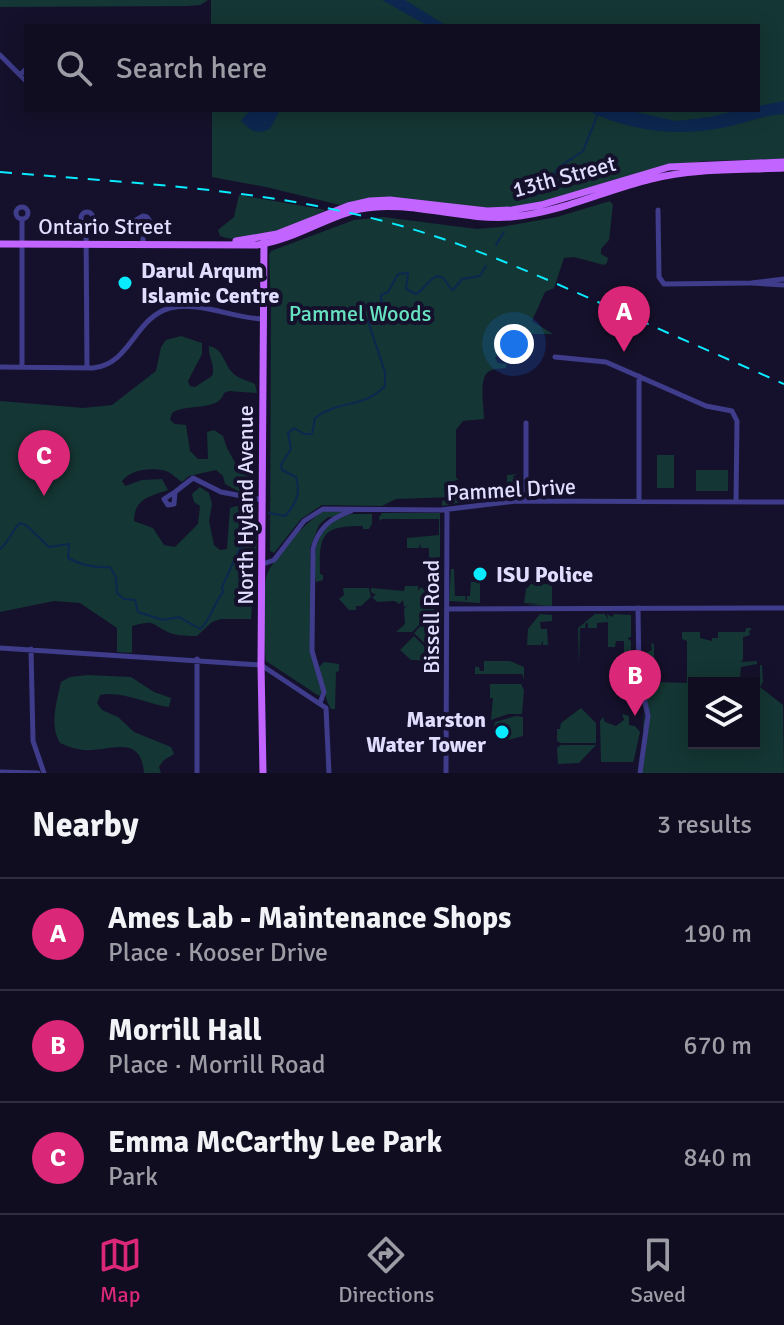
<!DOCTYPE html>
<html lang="en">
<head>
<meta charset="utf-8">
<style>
  :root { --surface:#100d21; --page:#1e1b2e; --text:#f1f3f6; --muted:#9c9ca5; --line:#302d3f; --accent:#db2777 }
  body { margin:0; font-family:Signika,sans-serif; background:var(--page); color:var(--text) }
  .controls { position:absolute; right:24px; bottom:24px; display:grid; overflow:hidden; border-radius:0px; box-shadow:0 4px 20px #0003 }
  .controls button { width:72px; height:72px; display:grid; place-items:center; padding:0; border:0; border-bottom:2px solid var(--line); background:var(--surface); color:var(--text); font:40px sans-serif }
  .you { position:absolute; left:514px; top:344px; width:28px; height:28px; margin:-20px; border:6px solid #fff; border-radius:50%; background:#1a73e8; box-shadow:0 0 0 12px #1a73e833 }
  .badge { display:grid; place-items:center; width:52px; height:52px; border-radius:50%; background:var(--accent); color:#fff; font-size:26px; font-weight:700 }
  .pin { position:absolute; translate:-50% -66px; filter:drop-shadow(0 2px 4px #0008) }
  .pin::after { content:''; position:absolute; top:42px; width:28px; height:24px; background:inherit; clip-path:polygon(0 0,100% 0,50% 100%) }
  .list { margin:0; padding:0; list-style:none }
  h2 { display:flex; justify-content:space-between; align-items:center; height:104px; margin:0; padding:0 32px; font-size:34px }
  h2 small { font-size:26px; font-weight:400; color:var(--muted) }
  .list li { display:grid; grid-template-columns:52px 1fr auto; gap:24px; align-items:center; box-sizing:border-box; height:112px; padding:0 32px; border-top:2px solid var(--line) }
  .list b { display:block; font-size:30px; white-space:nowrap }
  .list p { margin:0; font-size:26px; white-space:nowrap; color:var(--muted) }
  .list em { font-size:26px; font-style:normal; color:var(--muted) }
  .icon { flex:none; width:44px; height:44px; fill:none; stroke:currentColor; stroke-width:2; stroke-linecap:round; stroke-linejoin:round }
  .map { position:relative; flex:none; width:784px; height:773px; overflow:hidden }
  .search { position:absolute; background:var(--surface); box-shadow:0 4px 20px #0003; left:24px; right:24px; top:24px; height:88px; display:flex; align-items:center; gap:20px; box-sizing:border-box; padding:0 28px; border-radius:0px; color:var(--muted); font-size:30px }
  .sheet { height:440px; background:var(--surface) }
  nav { display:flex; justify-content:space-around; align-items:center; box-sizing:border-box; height:112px; border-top:2px solid var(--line); background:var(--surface); font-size:22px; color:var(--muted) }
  nav a { display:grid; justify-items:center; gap:4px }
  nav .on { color:var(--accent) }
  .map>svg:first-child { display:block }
  .green { fill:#143634; fill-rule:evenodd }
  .water { fill:#0d2750 }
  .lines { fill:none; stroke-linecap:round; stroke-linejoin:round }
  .stream { stroke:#0d2750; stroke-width:2 }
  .minor { stroke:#3e3c8b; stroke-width:5 }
  .major { stroke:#c264ff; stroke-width:7 }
  .rail { stroke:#09ebff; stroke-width:2; stroke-dasharray:12 10; stroke-linecap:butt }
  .poi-dot { fill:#09ebff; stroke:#15112c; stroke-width:3 }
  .labels { text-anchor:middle; stroke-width:8; stroke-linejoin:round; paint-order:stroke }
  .street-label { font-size:22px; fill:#e0ddff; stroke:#15112c }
  .poi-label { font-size:22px; font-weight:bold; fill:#e0ddff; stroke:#15112c; text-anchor:start }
  .park-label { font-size:22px; fill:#66e2c0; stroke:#15112c }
</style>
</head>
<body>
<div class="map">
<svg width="784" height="773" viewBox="0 0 784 773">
  <rect width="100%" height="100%" fill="#15112c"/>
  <!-- green -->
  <path class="green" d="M 0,0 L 208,0 L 200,5 L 188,6 L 0,7 Z
    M 211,0 L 784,0 L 784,159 L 704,161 L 656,168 L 541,202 L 501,209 L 365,199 L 340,205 L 266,187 L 212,177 L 212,110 L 758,110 L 758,26 L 211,26 Z
    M 239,195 L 326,210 C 298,223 250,247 220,236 L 218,230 L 234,217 Z
    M 610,201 L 613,205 L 609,240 L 601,249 L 601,254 L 608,258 L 607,263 L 604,265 L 574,257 L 564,258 L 554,288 L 545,292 L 532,321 L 553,334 L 516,334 L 495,358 L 498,363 L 506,364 L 506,368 C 501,369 491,368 487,373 C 479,381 484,407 484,419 L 463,421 L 456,430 L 456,478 L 459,479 L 452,482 L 452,497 L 396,499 L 382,506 L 322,505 L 301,519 L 274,553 L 270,551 L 271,304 L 269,255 L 271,251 L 354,220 L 383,217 L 477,229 L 501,227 L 557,217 Z
    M 181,336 L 202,343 L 202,354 L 188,381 L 190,386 L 195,387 L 212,376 C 216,365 208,358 209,346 C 223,349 223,361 231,371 C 237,379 247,380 255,384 L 257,393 L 229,391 L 224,393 C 219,412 186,403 172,413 L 170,420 L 175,424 L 186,425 L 190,451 L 198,459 L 208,459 L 207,432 L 214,430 L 223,436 L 227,448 L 238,468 L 256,480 L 256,492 L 238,491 L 225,484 L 223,476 L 216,470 L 189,476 L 182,482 C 177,479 172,473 166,471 C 152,467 131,469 122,481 L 125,486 L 142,480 L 162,479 L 168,490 C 150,496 134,499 134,521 L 153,528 L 164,545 L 175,547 L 198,524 L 200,506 L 194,502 L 192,494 L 200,487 L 209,493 L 212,504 L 209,521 L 214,545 L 220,550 L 227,549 L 230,508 C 239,504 245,506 254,512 L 257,539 L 251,619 L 221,619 L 212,622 L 197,636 C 188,636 178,636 170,633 C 150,624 157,619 132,626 L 132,653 L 117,652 L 117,628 L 80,603 L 54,601 L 0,612 L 0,401 L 83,408 L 112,405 L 156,371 L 161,347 L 166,340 Z
    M 674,455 L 674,488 L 657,488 L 657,455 Z
    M 696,470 L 728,470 L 728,491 L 696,491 Z
    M 517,474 L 512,477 L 520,477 L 520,498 L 479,501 L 476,499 L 442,506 L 442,501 L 456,498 L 509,496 L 478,496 L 478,486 L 491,488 L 492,491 L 510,486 L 511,497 L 511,481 L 507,484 L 507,475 Z
    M 324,511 L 344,511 L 333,517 L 328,517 L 319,525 L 310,548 L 311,651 L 322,691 L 319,696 L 266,661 C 263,647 263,593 266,578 C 270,560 307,520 324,511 Z
    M 382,513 L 440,513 L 440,558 L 429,559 L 429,548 L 421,548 L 420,543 L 419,548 L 407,548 L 407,538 L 439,535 L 439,519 L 382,519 L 380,521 L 379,517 Z
    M 351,514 L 372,514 L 372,524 L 369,529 L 363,529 L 363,526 C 321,526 319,535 320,574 L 323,575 L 323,580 L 316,582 C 310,554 318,520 351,514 Z
    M 451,569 L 454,569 L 455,596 L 466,596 L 465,599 L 467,601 L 467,596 L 470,596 L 471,582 L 480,582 L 480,603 L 449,601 Z
    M 531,584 L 552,584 L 552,606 L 524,605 L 541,604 L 524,603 L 526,589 Z
    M 405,586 L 418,586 L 418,591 L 421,587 L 439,605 L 412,632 L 396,632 L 405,624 L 404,609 L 408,605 L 404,607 L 403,600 L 399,604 L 395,601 L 377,602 L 372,597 L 376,595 L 371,592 L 371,588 L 404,591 Z
    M 343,588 L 369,588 L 371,597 L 361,606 L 356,606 L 356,610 L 349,610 L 339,599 L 344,595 Z
    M 540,614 L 552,615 L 552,621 L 540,622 L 541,629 L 547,629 L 548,645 L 543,645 L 543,640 L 541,645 L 527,645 L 528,629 Z
    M 595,614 L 605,614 L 608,620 L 607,614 L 612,617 L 614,614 L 631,615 L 631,637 L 627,638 L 631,641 L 631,653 L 624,654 L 624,641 L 616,641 L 615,647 L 608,647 L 608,622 L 597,623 L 597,628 L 588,628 L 588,623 L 586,623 L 585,628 L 580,628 L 579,666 L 578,628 Z
    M 430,616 L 440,617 L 439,658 L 414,633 Z
    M 746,628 L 751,628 L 751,630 L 749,631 L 750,635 L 743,637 L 743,660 L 741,662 L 757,661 L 757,664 L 741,667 L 740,678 L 760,679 L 760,665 L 762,665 L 763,682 L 760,687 L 783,705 L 784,773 L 640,773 L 645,730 L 643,730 L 644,710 L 639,692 L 644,707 L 645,724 L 647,724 L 641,661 L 643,683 L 645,683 L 644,669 L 655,683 L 658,682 L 643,666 L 646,653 L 652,650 L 651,643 L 654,644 L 654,672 L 657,672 L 658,682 L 687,683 L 687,641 L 682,639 L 682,632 L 700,632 L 700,638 L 712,641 L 712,638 L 718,638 L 718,632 L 745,632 ZM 694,683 L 754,683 L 754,743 L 694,743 Z
    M 414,636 L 437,659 L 436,661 L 411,660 L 400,650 Z
    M 484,661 L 510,661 L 524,667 L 524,679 L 522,674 L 475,674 L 475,667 L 479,667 L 480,671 L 484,671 Z
    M 324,662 L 339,664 L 339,671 L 336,672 L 335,709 L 331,709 C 324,698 323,680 319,667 Z
    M 88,675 L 131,677 L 154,692 L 171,698 L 169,707 C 146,704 122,690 100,695 L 97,703 L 102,710 L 118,717 L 134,732 L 171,747 L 174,754 L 164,760 L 159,767 L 161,773 L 144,773 C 141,736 116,749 91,750 C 80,751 69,747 60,743 C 49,725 57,701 61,682 L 70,677 Z
    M 490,684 L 521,684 L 524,690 L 522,714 L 508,714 L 491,720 L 493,698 L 490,698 Z
    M 581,708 L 596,723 L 596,743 L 561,743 L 557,741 L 557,729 L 560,729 L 561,723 Z
    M 622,714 L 629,716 L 629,725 L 635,726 L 640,732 L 634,759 L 633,762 L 601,762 L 600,721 L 603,717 L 605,722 L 616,726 L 624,720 Z
    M 516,716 L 523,717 L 523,736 L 508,740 L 495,737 L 493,730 L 495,722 Z
    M 561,745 L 596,745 L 579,763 L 558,764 L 557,748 Z"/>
  <!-- water -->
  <path class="water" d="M 382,0 L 405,0 L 447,26 L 428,26 Z
    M 784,101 L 784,114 C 763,115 743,124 722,128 C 675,137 630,131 586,110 L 626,110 L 676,121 L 710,117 L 739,110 L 758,110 L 758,106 Z
    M 250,110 L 277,110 L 279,112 L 270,129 C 254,136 250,129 241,121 Z"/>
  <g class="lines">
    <!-- stream -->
    <path class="stream" d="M 537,195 L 559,167 L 583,151 L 597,116
      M 496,245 L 504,232
      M 269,513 L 285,516 C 296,503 301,495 296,477 L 282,470 L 281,465 L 291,449 L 288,433 L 294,428 L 304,434 L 312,434 L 315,418 C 340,399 363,409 385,386 L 385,372 L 368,321 L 371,318 L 379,319 L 383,316 L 385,307 L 381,300 L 381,295 L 388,292 L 398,274 L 408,273 L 406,289 L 416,294 C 425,290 434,269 444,279 C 447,283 449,287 453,290 L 462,279 L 480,276 L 486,266
      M 0,549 C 9,542 11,532 20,523 L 26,525 L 49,547 L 69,544 L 68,558 C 81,565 97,568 110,567 L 116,577 L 117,593 L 124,599 L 135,600 L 138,612 L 163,620 L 179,617 L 200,629 C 211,620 214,603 223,592 L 222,587 L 240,548 L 251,541 L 256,525"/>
    <!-- minor -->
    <path class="minor" d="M 0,55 L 26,81
      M 20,75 L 26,69
      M16 213a6 6 0 1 1 12 0a6 6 0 1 1-12 0Z
      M 658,210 L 659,277 L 664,284 L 751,283 L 784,279
      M81 218a6 6 0 1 1 12 0a6 6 0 1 1-12 0Z
      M 22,219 L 22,367
      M 86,225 L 87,368
      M 143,232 L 148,230 L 151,223 L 147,217 L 143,216 L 136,220 L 137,229 L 143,232 L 143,244
      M 752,283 L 784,285
      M 555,357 L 606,362 L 706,406 L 732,411 L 737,421 L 736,501
      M 0,367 L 93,368 C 131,364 134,318 170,308 C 199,301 232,318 263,319
      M 175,492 L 164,499 L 168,505 L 174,504 L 175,492 L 193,478 L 221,492 L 263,500
      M 526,501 L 526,423
      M 639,501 L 639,376
      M 263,564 L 274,560 L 304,521 L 323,509 L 441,510 L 517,501 L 784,502
      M 638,608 L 639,674 L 648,716 L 640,773
      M 447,609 L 784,608
      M 0,648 L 261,665 L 326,708 L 329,773
      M 31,649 L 33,741 L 44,773
      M 320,703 L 324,692 L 312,651 L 313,549 C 318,528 331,518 351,511
      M 0,772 L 38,773
      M 197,773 L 197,659
      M 446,773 L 447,509"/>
    <!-- major -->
    <path class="major" d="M 236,241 L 277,234 L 348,206 L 370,201 L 390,200 L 487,211 L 512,210 L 541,205 L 669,167 L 784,162
      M 0,244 L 257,245 C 296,239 325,217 360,209 C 408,199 461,221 511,217 C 559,213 605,190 651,179 C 694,168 740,170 784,168
      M 263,773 L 261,665 L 264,239"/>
    <!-- rail -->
    <path class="rail" d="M 0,172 C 127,183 256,188 379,220 C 452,238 521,268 589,298 C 654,327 719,355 784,384"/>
  </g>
  <!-- markers -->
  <g class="poi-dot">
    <circle cx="125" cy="283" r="8"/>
    <circle cx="480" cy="574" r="8"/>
    <circle cx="502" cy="732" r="8"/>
  </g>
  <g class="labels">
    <!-- street labels -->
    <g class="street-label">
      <text transform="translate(564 176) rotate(-15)" y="8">13th Street</text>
      <text x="105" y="234">Ontario Street</text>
      <text transform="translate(511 489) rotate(-3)" y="8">Pammel Drive</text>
      <text transform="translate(245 505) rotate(-90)" y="8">North Hyland Avenue</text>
      <text transform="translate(431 617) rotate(-90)" y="8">Bissell Road</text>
    </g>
    <!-- poi labels -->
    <g class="poi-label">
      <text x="141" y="278">Darul Arqum<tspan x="141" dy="25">Islamic Centre</tspan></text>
      <text x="496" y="582">ISU Police</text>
      <text x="486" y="727" text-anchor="end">Marston<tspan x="486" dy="25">Water Tower</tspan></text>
    </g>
    <!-- park labels -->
    <g class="park-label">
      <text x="360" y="321">Pammel Woods</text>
    </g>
  </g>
</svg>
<div class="controls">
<button><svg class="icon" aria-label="layers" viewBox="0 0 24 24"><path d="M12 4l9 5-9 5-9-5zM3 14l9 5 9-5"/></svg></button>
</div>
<div class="you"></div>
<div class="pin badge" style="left:624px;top:352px">A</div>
<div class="pin badge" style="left:635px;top:716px">B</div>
<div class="pin badge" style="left:44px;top:496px">C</div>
<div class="search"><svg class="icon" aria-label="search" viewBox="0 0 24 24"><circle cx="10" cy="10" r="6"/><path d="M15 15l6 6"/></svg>Search here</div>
</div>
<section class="sheet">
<h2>Nearby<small>3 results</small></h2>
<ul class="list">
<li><span class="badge">A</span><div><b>Ames Lab - Maintenance Shops</b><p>Place · Kooser Drive</p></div><em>190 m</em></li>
<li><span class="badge">B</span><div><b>Morrill Hall</b><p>Place · Morrill Road</p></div><em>670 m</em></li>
<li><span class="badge">C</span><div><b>Emma McCarthy Lee Park</b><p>Park</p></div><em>840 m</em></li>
</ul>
</section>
<nav>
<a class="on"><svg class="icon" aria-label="map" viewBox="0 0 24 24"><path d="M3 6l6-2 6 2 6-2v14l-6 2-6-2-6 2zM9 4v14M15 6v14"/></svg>Map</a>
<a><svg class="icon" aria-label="directions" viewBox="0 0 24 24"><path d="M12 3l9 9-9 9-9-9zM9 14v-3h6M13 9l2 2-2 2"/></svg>Directions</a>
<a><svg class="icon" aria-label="saved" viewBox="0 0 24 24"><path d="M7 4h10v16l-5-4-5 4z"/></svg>Saved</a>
</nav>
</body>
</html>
